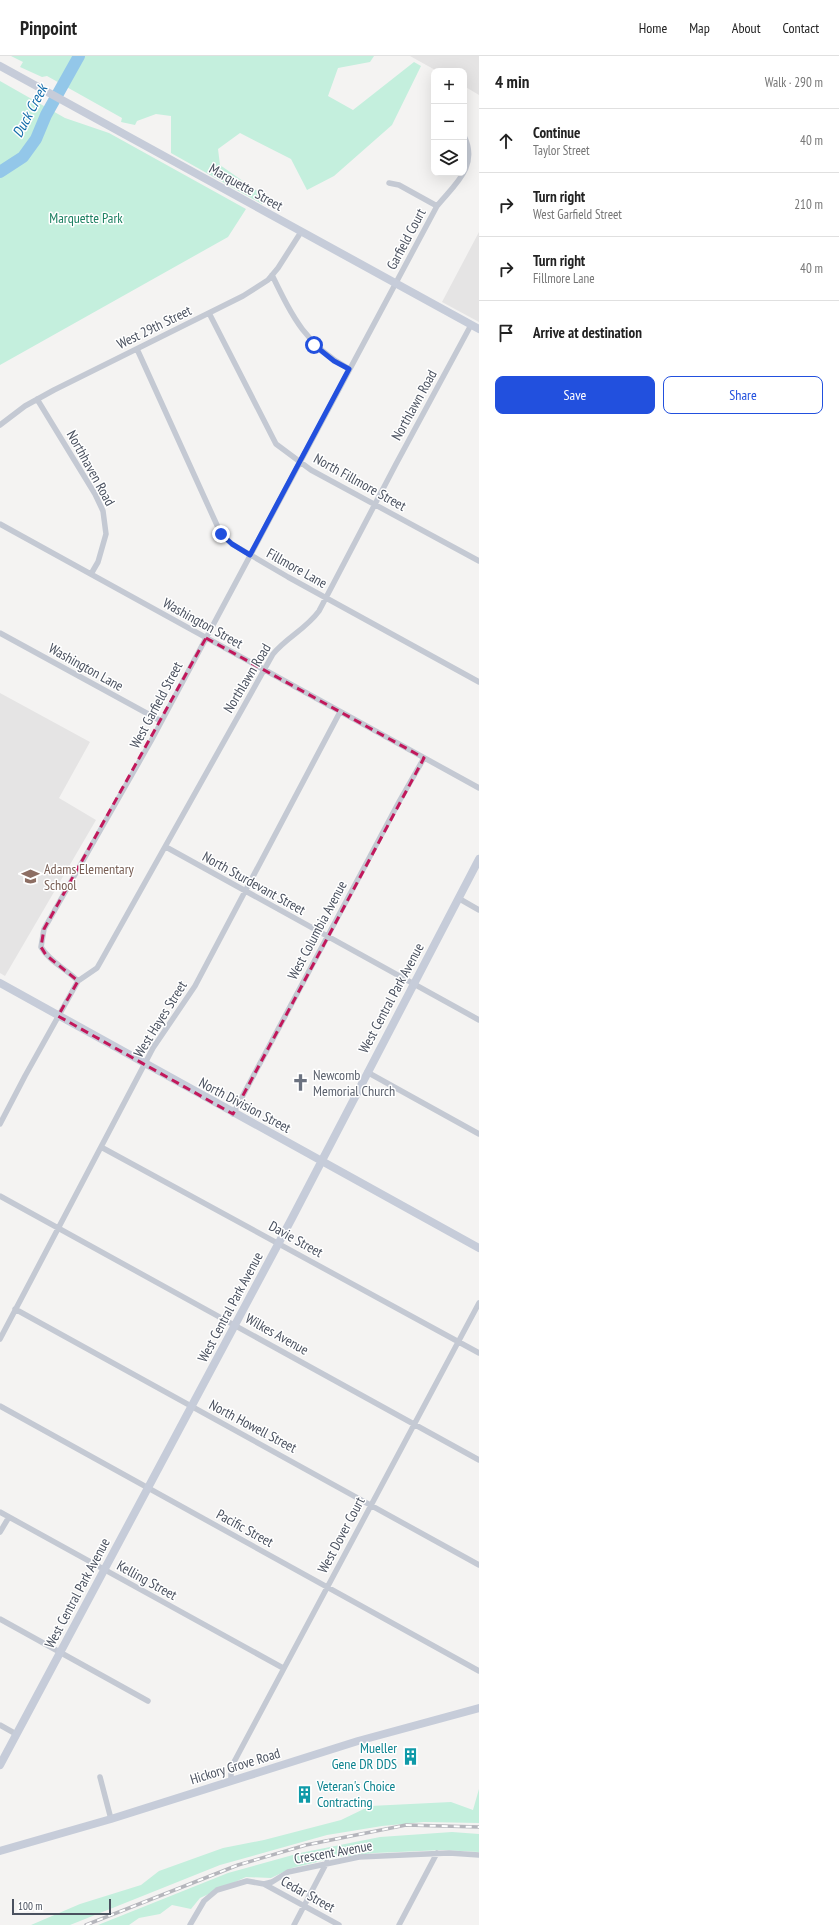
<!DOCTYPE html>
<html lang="en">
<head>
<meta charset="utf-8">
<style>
  :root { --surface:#fff; --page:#f2f2f2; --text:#222; --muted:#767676; --line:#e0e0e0; --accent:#2250de }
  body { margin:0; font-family:"PT Sans Narrow",sans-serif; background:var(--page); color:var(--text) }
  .controls { position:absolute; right:12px; top:12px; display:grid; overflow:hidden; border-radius:8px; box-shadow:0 4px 16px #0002 }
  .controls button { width:36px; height:36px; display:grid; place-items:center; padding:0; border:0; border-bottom:1px solid var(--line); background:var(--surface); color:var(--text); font:20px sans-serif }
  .scale { position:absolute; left:12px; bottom:10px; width:99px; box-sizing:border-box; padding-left:4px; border:2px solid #4a515f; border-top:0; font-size:11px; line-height:14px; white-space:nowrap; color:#4a515f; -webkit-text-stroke:3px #fff; paint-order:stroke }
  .stop { position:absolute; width:12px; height:12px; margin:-9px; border:3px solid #2250de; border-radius:50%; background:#fff }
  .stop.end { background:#2250de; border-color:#fff; box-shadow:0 1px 4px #0008 }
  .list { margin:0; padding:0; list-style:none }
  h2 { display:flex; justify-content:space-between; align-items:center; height:52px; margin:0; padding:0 16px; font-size:17px }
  h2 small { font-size:13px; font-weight:400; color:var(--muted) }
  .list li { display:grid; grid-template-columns:26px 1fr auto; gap:12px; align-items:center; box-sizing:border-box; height:64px; padding:0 16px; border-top:1px solid var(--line) }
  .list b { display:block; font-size:15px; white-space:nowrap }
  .list p { margin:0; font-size:13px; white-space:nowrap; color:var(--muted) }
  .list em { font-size:13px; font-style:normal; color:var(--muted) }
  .actions { display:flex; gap:8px; padding:12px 16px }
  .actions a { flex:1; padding:9px 0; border:1px solid var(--accent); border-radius:8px; text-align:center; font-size:14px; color:var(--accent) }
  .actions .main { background:var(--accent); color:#fff }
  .icon { flex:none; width:22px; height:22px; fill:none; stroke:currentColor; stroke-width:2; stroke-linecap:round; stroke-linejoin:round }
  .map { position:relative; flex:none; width:479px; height:1869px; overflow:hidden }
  header { display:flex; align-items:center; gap:24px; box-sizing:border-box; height:56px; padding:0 20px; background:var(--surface); border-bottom:1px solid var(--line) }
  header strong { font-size:19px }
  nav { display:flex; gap:22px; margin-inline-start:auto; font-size:14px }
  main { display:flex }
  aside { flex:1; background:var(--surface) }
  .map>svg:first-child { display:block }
  .education { fill:#e5e4e4 }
  .green { fill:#c4efdd }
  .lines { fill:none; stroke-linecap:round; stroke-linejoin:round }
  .river { stroke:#93c7e9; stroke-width:12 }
  .street { stroke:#c4c9d3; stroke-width:5.5 }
  .secondary { stroke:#c6ccd9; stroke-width:8 }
  .rail-casing { stroke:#b5b6bc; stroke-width:3.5 }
  .rail { stroke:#fff; stroke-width:2; stroke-dasharray:6; stroke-linecap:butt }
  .route { stroke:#2250de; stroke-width:5 }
  .marked { fill:none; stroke:#c2185b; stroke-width:3; stroke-dasharray:8 5; stroke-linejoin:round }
  .labels { text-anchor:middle; stroke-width:3; stroke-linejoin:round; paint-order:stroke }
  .street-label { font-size:14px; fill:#4a515f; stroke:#fff }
  .park-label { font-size:14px; fill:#1c8061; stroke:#fff }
  .education-label { font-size:14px; fill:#785e54; stroke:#fff; text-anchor:start }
  .worship-label { font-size:14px; fill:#5b616d; stroke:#fff; text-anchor:start }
  .culture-label { font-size:14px; fill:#0d838f; stroke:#fff; text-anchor:end }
  .water-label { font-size:15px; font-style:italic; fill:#136daa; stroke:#fff }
</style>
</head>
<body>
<header>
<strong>Pinpoint</strong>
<nav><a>Home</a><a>Map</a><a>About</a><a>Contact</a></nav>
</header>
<main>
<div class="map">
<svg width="479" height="1869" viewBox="0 0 479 1869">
  <rect width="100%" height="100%" fill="#f4f3f2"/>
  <!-- education -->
  <path class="education" d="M 410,0 L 479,0 L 479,39 L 464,30 L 464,15 L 437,15 Z
    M 479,176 L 479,266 L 442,246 Z
    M 0,637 L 90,686 L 59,742 L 96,764 L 5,920 L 0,917 Z"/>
  <!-- green -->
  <path class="green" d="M 11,0 L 374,0 L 370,6 L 338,12 L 328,40 L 353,54 L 414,6 L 421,10 L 392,69 L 334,120 L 307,134 L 291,103 L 240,77 L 218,93 L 220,109 L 270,144 L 262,148 L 171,97 L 171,60 L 156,58 L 137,65 L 135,69 L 121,66 L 122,62 L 47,20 L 42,21 L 20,11 L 23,6 Z
    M 0,25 L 65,62 L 109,77 L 246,153 L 228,181 L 0,309 Z
    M 479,1733 L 479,1767 L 424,1766 L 382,1770 L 327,1779 L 220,1809 L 70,1869 L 31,1869 L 80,1848 L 141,1829 L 159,1815 L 223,1792 L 264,1784 L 341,1764 L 370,1750 L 451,1746 L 473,1754 Z
    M 452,1776 L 479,1778 L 479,1796 L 443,1794 L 375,1797 L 338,1801 L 292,1812 L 271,1822 L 246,1821 L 200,1842 L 191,1853 L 172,1849 L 160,1858 L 139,1862 L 129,1869 L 98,1869 L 228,1817 L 300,1797 L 380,1781 Z"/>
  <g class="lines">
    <!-- river -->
    <path class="river" d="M 0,116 L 23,101 L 36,83 L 46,59 L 79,0"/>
    <!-- street -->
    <path class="street" d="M 389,127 L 399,129 L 437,150
      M 272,219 C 293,262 306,289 349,313
      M 209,257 L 276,388 L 311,414 L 479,505
      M 137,293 L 221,478 L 232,488 L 288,521 L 479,626
      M 37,343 L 95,438 L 103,455 L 106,478 L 98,506 L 91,518
      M 0,369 L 25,350 L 54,334 L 243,240 L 268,224 L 278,212 L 301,176
      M 0,468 L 479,732
      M 0,577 L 161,665
      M 166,791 L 479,964
      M 458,842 L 479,854
      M 78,925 C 65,912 50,906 41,891 L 44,873 L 151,685 L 437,150 C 455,128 479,110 464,80
      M 367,1016 L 479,1078
      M 233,1058 L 400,744 L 424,702
      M 0,1068 L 25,1020 L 78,925 L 97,912 L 101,905 L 273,598 C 287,581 306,573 319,555 L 396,408 L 471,269
      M 101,1091 L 479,1297
      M 0,1140 L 479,1404
      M 15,1253 L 479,1509
      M 0,1283 L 153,992 L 195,930 L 340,656
      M 0,1350 L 479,1615
      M 0,1456 L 283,1612
      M 0,1476 L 9,1461
      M 0,1563 L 148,1645
      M 0,1669 L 16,1678
      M 100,1721 L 111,1763
      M 231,1724 L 231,1715 L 234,1706 L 479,1247
      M 264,1828 L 339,1869
      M 190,1869 L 204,1845 L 217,1834 L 247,1825 L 264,1828 L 272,1826 L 288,1816 L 359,1801 L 449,1797 L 479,1799
      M 294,1869 L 327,1806
      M 399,1869 L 437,1797"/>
    <!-- secondary -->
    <path class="secondary" d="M 0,10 L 479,273
      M 0,927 L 479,1192
      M 0,1709 L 291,1164 L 479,803
      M 0,1795 L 111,1763 L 358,1685 L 479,1652"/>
    <defs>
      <path id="rail" d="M 86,1869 L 238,1809 L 306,1789 L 406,1769 L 479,1771"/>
    </defs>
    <!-- rail casing -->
    <use href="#rail" class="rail-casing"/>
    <!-- rail -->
    <use href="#rail" class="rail"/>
  </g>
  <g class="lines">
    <!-- route -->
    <path class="route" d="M 221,478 L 232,488 L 250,499 L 349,313 L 334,305 L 314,289"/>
  </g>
  <!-- marked area -->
  <path class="marked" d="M 206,582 L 424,702 L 233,1058 L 58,960 L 78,925 L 46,899 L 41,891 L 44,873 Z"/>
  <!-- icons -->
  <defs>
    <symbol id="school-bare" viewBox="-9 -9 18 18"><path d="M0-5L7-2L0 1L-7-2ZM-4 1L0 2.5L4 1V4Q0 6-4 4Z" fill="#8d6e63" stroke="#fff" stroke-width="2.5" paint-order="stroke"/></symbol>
    <symbol id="church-bare" viewBox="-9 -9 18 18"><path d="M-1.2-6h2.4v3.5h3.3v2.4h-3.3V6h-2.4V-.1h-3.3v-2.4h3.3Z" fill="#6b7280" stroke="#fff" stroke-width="2.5" paint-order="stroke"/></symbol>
    <symbol id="building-bare" viewBox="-9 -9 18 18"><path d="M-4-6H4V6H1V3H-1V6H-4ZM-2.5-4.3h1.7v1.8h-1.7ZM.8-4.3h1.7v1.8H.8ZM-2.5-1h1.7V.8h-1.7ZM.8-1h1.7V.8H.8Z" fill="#0f9aa8" stroke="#fff" stroke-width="2.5" paint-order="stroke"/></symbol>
  </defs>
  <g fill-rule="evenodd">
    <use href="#school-bare" x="18" y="808" width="25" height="25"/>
    <use href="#church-bare" x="288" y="1014" width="25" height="25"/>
    <use href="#building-bare" x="398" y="1688" width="25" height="25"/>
    <use href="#building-bare" x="292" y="1726" width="25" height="25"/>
  </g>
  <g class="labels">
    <!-- street labels -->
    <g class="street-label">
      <text transform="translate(246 131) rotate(29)" y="5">Marquette Street</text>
      <text transform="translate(406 183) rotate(-62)" y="5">Garfield Court</text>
      <text transform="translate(154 271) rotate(-26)" y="5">West 29th Street</text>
      <text transform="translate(414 349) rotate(-61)" y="5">Northlawn Road</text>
      <text transform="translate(91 412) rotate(61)" y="5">Northhaven Road</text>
      <text transform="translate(360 426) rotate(29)" y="5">North Fillmore Street</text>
      <text transform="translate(297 512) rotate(29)" y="5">Fillmore Lane</text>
      <text transform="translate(203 567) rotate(29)" y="5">Washington Street</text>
      <text transform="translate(86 611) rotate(29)" y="5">Washington Lane</text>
      <text transform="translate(247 622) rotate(-59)" y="5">Northlawn Road</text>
      <text transform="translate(156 649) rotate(-62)" y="5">West Garfield Street</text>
      <text transform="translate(254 827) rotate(29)" y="5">North Sturdevant Street</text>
      <text transform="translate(317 874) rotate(-62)" y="5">West Columbia Avenue</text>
      <text transform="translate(391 942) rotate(-62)" y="5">West Central Park Avenue</text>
      <text transform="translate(160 963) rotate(-58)" y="5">West Hayes Street</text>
      <text transform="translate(245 1049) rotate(28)" y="5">North Division Street</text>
      <text transform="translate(296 1183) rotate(29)" y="5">Davie Street</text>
      <text transform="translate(230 1251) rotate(-62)" y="5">West Central Park Avenue</text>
      <text transform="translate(277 1278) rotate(29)" y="5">Wilkes Avenue</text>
      <text transform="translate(253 1370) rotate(28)" y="5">North Howell Street</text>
      <text transform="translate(245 1472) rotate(29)" y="5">Pacific Street</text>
      <text transform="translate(341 1479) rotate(-62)" y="5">West Dover Court</text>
      <text transform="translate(147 1524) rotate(29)" y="5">Kelling Street</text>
      <text transform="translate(77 1537) rotate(-62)" y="5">West Central Park Avenue</text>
      <text transform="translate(235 1710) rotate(-17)" y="5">Hickory Grove Road</text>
      <text transform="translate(333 1796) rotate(-10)" y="5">Crescent Avenue</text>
      <text transform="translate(308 1838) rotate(29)" y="5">Cedar Street</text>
    </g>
    <!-- park labels -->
    <g class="park-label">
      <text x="86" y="167">Marquette Park</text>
    </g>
    <!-- education labels -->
    <g class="education-label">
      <text x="44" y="818">Adams Elementary<tspan x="44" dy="16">School</tspan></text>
    </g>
    <!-- worship labels -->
    <g class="worship-label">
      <text x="313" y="1024">Newcomb<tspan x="313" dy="16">Memorial Church</tspan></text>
    </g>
    <!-- culture labels -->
    <g class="culture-label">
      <text x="397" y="1697">Mueller<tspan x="397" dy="16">Gene DR DDS</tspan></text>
      <text x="317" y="1735" text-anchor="start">Veteran's Choice<tspan x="317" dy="16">Contracting</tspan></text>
    </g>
    <!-- water labels -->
    <g class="water-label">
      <text transform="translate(30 55) rotate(-62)" y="5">Duck Creek</text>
    </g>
  </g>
</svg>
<div class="controls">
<button>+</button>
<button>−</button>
<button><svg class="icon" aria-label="layers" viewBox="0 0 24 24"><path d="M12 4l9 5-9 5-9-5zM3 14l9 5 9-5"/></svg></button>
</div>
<div class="scale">100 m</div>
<div class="stop" style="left:314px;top:289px"></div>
<div class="stop end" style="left:221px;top:478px"></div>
</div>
<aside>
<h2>4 min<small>Walk · 290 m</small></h2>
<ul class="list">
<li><svg class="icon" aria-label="ahead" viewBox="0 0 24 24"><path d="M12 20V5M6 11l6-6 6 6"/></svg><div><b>Continue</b><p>Taylor Street</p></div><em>40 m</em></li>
<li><svg class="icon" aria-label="right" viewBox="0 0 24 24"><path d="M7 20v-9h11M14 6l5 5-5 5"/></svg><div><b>Turn right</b><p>West Garfield Street</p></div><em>210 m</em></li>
<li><svg class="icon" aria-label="right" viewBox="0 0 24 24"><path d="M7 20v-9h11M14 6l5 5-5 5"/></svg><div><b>Turn right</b><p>Fillmore Lane</p></div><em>40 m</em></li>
<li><svg class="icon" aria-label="arrive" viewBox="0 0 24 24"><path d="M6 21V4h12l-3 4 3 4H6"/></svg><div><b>Arrive at destination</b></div></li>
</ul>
<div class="actions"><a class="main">Save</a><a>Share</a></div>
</aside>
</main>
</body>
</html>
